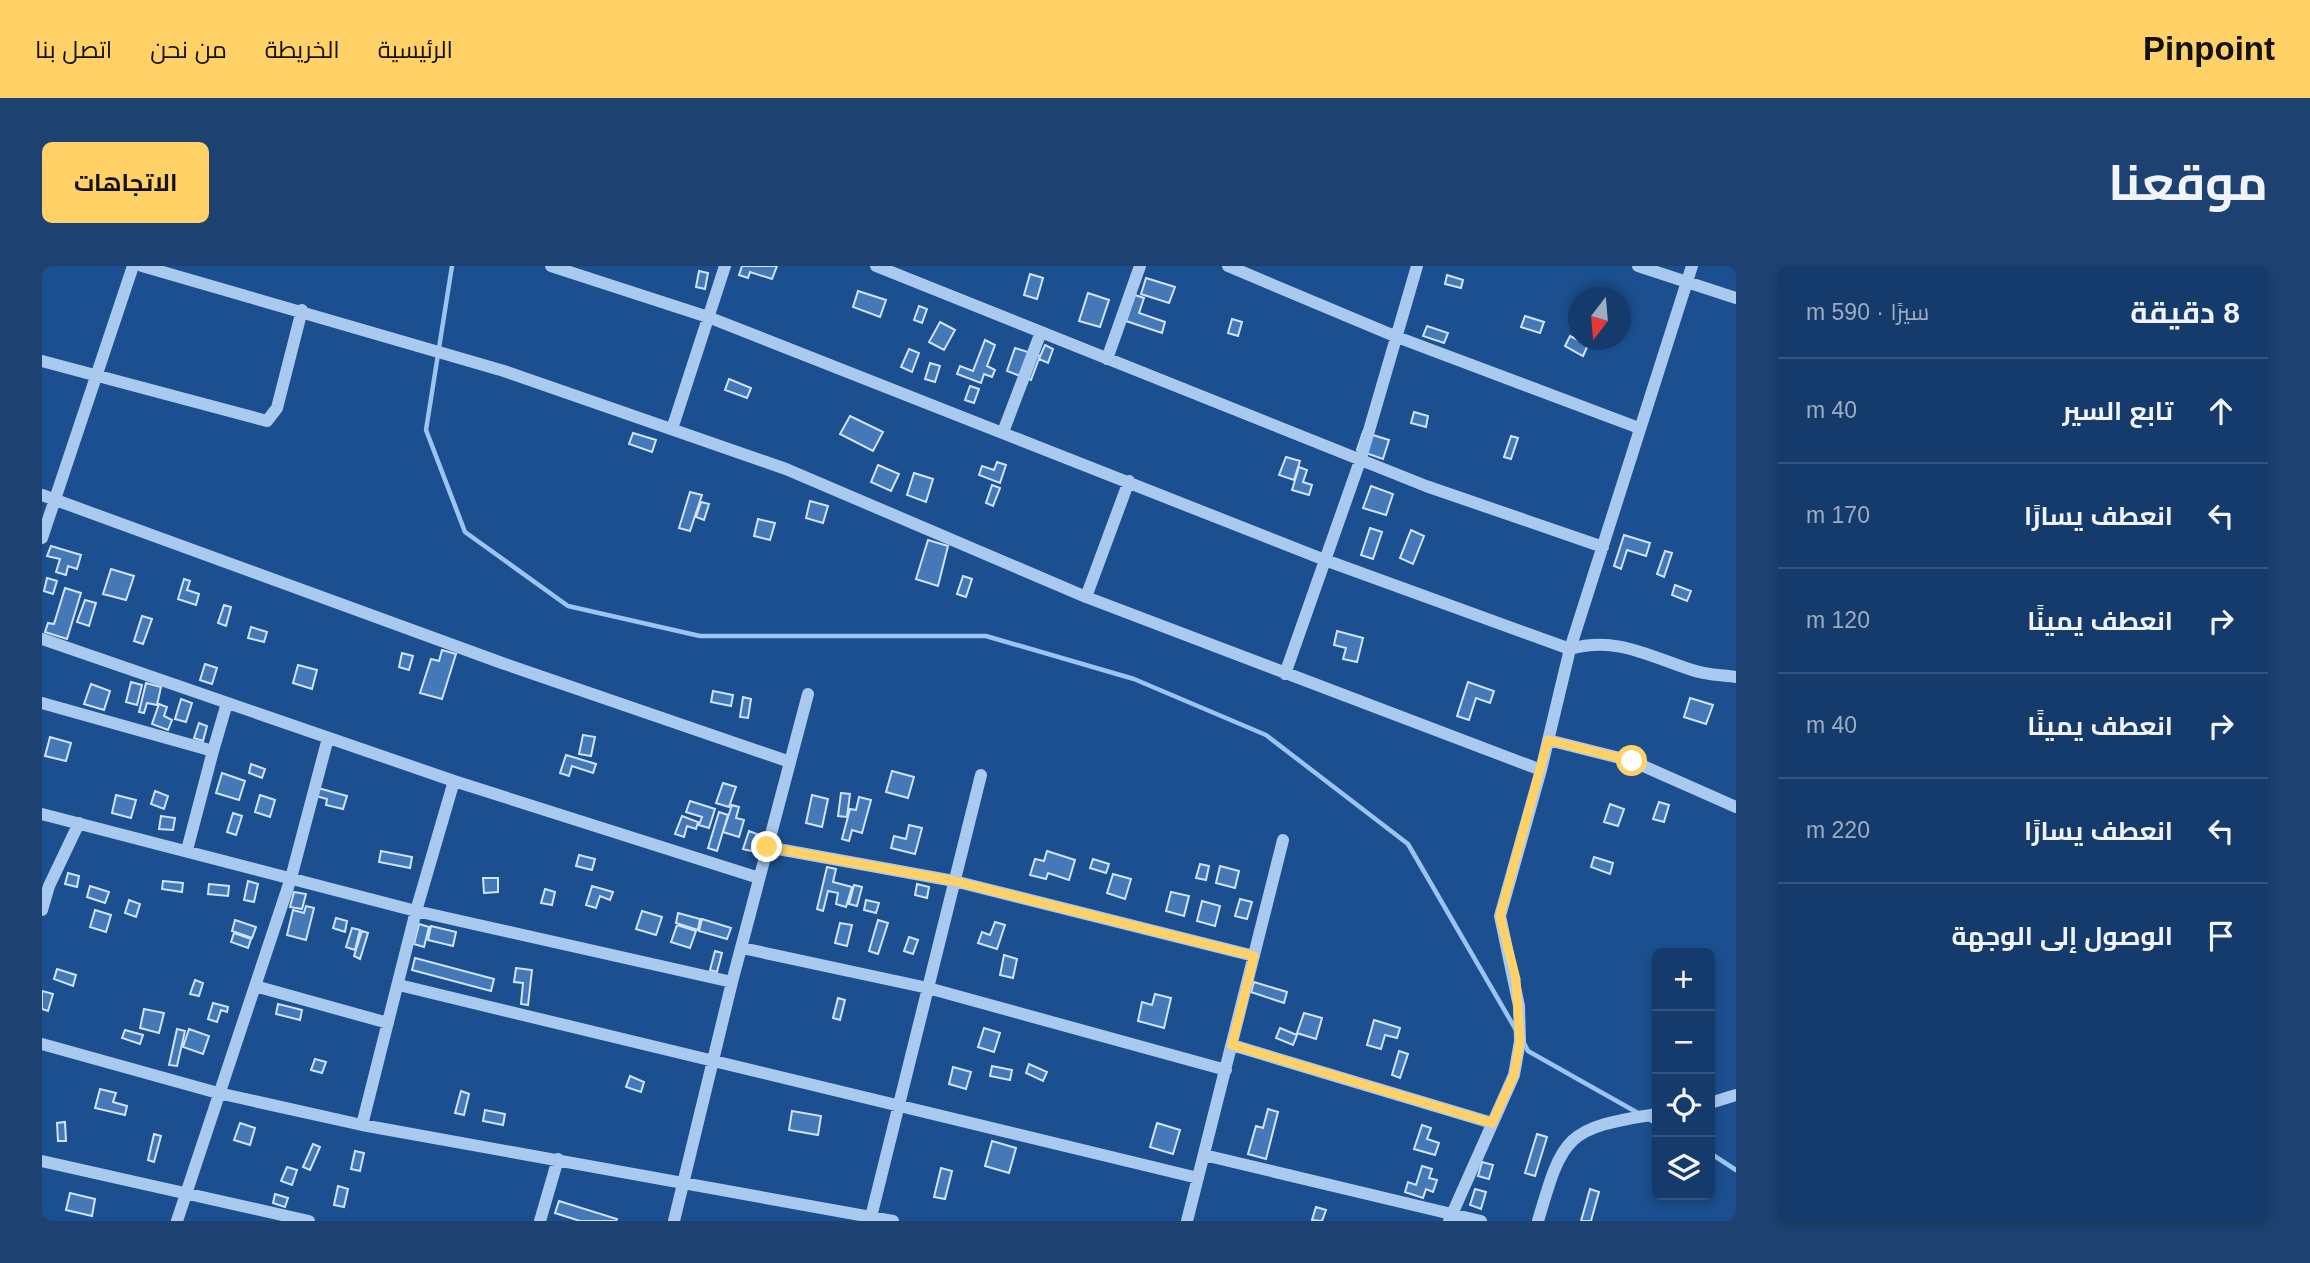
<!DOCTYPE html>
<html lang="ar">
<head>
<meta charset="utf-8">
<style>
  :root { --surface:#143b6b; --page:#1d4271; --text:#f1f3f6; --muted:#9dadc1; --line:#33557e; --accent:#ffd166 }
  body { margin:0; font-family:Arial,Cairo,sans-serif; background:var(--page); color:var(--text); direction:rtl }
  .controls { position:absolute; right:21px; bottom:21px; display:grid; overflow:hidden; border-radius:10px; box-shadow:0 4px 10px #0003 }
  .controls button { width:63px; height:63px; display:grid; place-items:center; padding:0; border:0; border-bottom:2px solid var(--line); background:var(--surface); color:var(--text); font:35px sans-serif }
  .compass { position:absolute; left:1526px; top:21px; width:63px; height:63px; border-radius:50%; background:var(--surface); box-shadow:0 4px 10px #0003; rotate:196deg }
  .stop { position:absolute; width:21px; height:21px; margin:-16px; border:5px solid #ffd166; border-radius:50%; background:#fff }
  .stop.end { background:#ffd166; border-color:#fff; box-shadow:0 2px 7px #0008 }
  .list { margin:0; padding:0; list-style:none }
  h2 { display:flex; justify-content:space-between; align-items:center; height:91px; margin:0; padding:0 28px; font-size:30px }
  h2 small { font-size:23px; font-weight:400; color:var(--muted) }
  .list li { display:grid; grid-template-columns:46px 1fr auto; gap:21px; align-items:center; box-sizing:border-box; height:105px; padding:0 28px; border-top:2px solid var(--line) }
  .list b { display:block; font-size:26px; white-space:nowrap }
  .list em { font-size:23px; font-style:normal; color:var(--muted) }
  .icon { flex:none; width:38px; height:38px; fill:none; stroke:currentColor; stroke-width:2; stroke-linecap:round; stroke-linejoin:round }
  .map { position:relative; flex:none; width:1694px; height:955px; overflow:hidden; direction:ltr; border-radius:10px }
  header { display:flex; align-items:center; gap:42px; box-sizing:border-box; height:98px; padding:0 35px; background:var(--accent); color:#111 }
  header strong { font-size:33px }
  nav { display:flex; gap:38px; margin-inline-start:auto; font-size:24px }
  .intro { display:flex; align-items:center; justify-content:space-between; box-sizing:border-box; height:168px; padding:0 42px }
  h1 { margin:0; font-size:49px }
  .button { padding:18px 32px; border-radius:10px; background:var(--accent); color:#111; font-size:24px; font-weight:700 }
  main { display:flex; gap:42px; padding:0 42px }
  aside { flex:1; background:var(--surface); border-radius:10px; box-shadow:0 4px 10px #0003 }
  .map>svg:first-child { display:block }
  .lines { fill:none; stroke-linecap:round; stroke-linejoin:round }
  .stream { stroke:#9cc4f0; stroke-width:4.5 }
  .building { fill:#4478b7; stroke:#cfe3fa; stroke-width:2 }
  .minor { stroke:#a9c9ee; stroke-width:12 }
  .route { stroke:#ffd166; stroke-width:9 }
</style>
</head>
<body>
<header>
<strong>Pinpoint</strong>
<nav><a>الرئيسية</a><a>الخريطة</a><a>من نحن</a><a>اتصل بنا</a></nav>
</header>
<div class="intro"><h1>موقعنا</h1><a class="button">الاتجاهات</a></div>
<main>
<aside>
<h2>8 دقيقة<small>سيرًا · 590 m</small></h2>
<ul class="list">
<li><svg class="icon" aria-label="ahead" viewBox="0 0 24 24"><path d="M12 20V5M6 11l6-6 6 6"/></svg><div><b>تابع السير</b></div><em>40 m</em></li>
<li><svg class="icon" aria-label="left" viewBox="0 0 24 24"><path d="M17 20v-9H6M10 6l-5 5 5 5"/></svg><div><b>انعطف يسارًا</b></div><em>170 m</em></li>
<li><svg class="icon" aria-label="right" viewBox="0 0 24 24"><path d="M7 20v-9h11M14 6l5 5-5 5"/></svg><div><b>انعطف يمينًا</b></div><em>120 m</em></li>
<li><svg class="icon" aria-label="right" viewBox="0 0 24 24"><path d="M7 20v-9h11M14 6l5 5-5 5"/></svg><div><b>انعطف يمينًا</b></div><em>40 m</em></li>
<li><svg class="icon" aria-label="left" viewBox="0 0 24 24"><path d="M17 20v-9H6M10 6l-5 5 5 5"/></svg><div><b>انعطف يسارًا</b></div><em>220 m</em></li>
<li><svg class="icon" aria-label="arrive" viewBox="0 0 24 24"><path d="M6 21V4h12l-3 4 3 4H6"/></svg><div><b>الوصول إلى الوجهة</b></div></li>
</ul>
</aside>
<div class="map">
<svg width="1694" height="955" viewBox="0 0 1694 955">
  <rect width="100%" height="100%" fill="#1b4f8f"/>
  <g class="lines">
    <!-- stream -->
    <path class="stream" d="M 410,0 L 384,164 L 423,266 L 526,340 L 658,370 L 944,370 L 1092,413 L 1224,469 L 1366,578 L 1474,764
      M 1482,777 L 1486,785 L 1596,847
      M 1607,853 L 1615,858
      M 1668,887 L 1694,904"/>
  </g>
  <!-- building -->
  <path class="building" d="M 700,0 L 735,0 L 730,13 L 708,6 L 706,12 L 697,9 Z
    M 657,5 L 666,7 L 663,23 L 654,21 Z
    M 988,8 L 1001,12 L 995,33 L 982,29 Z
    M 1405,9 L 1421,14 L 1419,22 L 1403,18 Z
    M 1104,12 L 1133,21 L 1127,37 L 1099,28 Z
    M 816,25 L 844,34 L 838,51 L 811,41 Z
    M 1046,27 L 1067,34 L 1058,61 L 1037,55 Z
    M 1093,29 L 1102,32 L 1097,47 L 1123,56 L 1120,67 L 1084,55 Z
    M 877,40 L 885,43 L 880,57 L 872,54 Z
    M 1483,50 L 1502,56 L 1498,67 L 1479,61 Z
    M 1190,53 L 1200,56 L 1196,70 L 1186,67 Z
    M 898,56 L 913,64 L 902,84 L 887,76 Z
    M 1385,60 L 1406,67 L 1402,77 L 1381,70 Z
    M 1528,70 L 1546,79 L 1541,90 L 1523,80 Z
    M 943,74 L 953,79 L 945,100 L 953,104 L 950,111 L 942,108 L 939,117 L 915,108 L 918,100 L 931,105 Z
    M 1003,79 L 1011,83 L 1006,97 L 997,93 Z
    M 973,82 L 998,90 L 989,114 L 965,105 Z
    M 867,83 L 877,87 L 870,106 L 859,101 Z
    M 888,97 L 898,100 L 893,116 L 883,113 Z
    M 687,113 L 709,122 L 705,132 L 683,124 Z
    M 928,120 L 937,123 L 932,137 L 923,134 Z
    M 1372,146 L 1386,150 L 1384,161 L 1369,157 Z
    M 808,150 L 841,166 L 831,185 L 798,168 Z
    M 1321,166 L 1347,174 L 1341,193 L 1315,184 Z
    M 591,167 L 614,174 L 610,186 L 587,178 Z
    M 1469,170 L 1476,172 L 1469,193 L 1462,191 Z
    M 1244,191 L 1258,195 L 1252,214 L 1237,209 Z
    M 955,196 L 964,199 L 958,217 L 937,209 L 940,200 L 952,204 Z
    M 836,199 L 857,208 L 849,225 L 829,216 Z
    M 1257,201 L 1265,204 L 1261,216 L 1270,219 L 1267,229 L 1250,224 Z
    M 872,207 L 891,213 L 884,236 L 865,229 Z
    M 950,219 L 958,222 L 951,240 L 944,237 Z
    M 1329,220 L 1351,228 L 1344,249 L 1321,242 Z
    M 648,226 L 660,229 L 648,265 L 637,262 Z
    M 768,235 L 786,240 L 781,257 L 764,252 Z
    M 659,236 L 667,238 L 662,254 L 654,251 Z
    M 716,253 L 733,257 L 728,274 L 712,270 Z
    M 1328,262 L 1340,266 L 1331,293 L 1319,289 Z
    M 1369,264 L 1382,270 L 1371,298 L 1358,292 Z
    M 1582,269 L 1608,277 L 1604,290 L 1585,284 L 1579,303 L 1572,300 Z
    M 886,274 L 906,280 L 896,320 L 874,313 Z
    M 9,280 L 39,289 L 35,303 L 26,300 L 24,309 L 14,306 L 18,293 L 5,290 Z
    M 1623,285 L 1630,287 L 1622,311 L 1615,308 Z
    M 69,303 L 92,310 L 84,334 L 61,328 Z
    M 921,310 L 930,313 L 924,331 L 915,328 Z
    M 5,312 L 15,315 L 11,328 L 2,325 Z
    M 142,313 L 148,315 L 145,324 L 157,328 L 154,339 L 136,333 Z
    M 1633,319 L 1649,325 L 1645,335 L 1630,329 Z
    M 23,322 L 39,327 L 25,373 L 3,366 L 6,357 L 12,358 Z
    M 43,334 L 54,337 L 47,360 L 35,356 Z
    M 182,339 L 189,341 L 184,360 L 176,357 Z
    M 100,350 L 110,353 L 101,378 L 92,375 Z
    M 209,361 L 225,366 L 222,376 L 206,372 Z
    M 1295,365 L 1321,372 L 1315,396 L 1301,393 L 1304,382 L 1292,379 Z
    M 400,384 L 414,388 L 400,433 L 378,427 L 389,393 L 397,395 Z
    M 360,387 L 371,390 L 367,404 L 357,401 Z
    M 163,398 L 175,402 L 170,418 L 158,414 Z
    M 256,399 L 275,404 L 270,423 L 251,417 Z
    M 89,416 L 100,419 L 95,439 L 84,436 Z
    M 1426,416 L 1452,425 L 1448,437 L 1434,432 L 1427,454 L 1415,450 Z
    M 104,417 L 119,421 L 115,439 L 105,437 L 102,447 L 97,446 Z
    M 49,418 L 68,425 L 62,444 L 42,438 Z
    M 671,425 L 691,429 L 689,440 L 669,436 Z
    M 701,431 L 709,433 L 706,452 L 698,451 Z
    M 1648,432 L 1671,439 L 1664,458 L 1642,451 Z
    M 139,433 L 150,437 L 144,456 L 133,453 Z
    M 117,438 L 125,441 L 122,450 L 130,454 L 126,464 L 110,458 Z
    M 157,457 L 165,460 L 161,475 L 152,472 Z
    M 541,469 L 553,471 L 549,490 L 537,488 Z
    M 8,471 L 29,477 L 24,495 L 3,490 Z
    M 524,489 L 554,498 L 551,507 L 530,500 L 527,510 L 518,507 Z
    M 209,498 L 223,503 L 220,512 L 207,507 Z
    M 850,505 L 872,511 L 866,532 L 844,526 Z
    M 180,507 L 203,515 L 197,534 L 174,527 Z
    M 681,517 L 694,521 L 687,541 L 674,537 Z
    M 276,522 L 305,530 L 301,543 L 284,539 L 285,533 L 274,530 Z
    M 113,525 L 126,530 L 122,543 L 109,538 Z
    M 799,527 L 808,528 L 805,551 L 796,550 Z
    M 74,529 L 94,534 L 89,552 L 70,547 Z
    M 218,529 L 233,534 L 228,551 L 213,546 Z
    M 770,529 L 786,533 L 780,561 L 764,557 Z
    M 817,531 L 829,534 L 820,567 L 810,564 L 807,575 L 800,573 L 808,543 L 814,544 Z
    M 648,535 L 673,543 L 667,562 L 657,559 L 660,551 L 644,546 Z
    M 1617,536 L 1627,539 L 1622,556 L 1611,553 Z
    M 1568,538 L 1582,543 L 1576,560 L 1562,556 Z
    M 690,539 L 697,541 L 694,552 L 702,554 L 697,571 L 681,566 Z
    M 677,546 L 686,549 L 675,585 L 666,582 Z
    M 191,547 L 200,550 L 194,569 L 185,566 Z
    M 119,550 L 133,552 L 131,564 L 117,563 Z
    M 640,550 L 656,556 L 654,563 L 645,560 L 642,571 L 633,568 Z
    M 867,559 L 880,562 L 873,588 L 849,582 L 852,570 L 864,573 Z
    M 707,565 L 715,568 L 709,585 L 701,583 Z
    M 339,585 L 370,591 L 368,602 L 337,596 Z
    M 1005,585 L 1033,594 L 1027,614 L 1006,607 L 1004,613 L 988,609 L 993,593 L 1002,595 Z
    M 537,589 L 553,593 L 550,604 L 534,600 Z
    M 1552,591 L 1571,597 L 1568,608 L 1549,601 Z
    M 1051,593 L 1067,598 L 1064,607 L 1048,602 Z
    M 1158,598 L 1167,600 L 1164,614 L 1154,612 Z
    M 1178,600 L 1197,605 L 1193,622 L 1174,617 Z
    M 785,601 L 794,603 L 791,616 L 810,621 L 804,641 L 794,638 L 796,627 L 786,625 L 781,645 L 775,643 Z
    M 26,607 L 37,610 L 35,621 L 23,618 Z
    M 1071,608 L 1089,613 L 1083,633 L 1065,627 Z
    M 441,612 L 456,612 L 456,626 L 442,627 Z
    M 121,615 L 141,617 L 140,626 L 120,623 Z
    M 206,615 L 216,618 L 212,636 L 202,634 Z
    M 167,618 L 187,620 L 186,630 L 166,628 Z
    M 875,618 L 887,621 L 885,632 L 873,629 Z
    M 812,619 L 820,621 L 815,640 L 807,638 Z
    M 48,620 L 67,626 L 63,637 L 45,631 Z
    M 550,620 L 571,626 L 568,634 L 558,630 L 554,642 L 544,639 Z
    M 503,623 L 513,626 L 510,639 L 499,637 Z
    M 252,626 L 264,628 L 260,643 L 248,641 Z
    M 1129,626 L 1147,630 L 1142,650 L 1124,645 Z
    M 1198,633 L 1210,636 L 1205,653 L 1193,650 Z
    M 87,634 L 98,638 L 94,651 L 83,647 Z
    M 824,634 L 837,637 L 834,647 L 822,644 Z
    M 1160,635 L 1178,640 L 1173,660 L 1155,655 Z
    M 264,640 L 272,642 L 264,674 L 245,669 L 251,644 L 262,647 Z
    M 53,644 L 69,649 L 64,666 L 48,661 Z
    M 600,645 L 620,651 L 614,669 L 594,663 Z
    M 636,647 L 658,653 L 656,664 L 634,657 Z
    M 294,652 L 305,655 L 303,666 L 291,662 Z
    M 660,653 L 689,662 L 685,673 L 657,665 Z
    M 193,654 L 214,661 L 210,672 L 190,665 Z
    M 836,654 L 846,657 L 836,688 L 827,685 Z
    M 953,656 L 963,659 L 955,683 L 936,677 L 940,666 L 948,669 Z
    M 798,657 L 810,659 L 805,680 L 793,677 Z
    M 377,658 L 387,661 L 382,681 L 372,678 Z
    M 635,659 L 654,665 L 648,682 L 629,676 Z
    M 389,660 L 414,666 L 411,680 L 386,674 Z
    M 310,662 L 318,664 L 313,684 L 304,681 Z
    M 320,665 L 326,667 L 318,693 L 312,690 Z
    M 192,667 L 209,673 L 206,682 L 189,676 Z
    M 867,671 L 876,674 L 871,688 L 862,685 Z
    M 673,685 L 680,687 L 675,706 L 668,704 Z
    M 962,689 L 975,693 L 971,712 L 958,709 Z
    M 373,692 L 452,713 L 449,725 L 370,704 Z
    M 474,702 L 490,704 L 486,739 L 479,738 L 481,717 L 472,716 Z
    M 15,703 L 34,709 L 31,720 L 12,713 Z
    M 153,714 L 161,717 L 157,730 L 148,728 Z
    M 1212,716 L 1245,726 L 1242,737 L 1209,726 Z
    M 0,725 L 11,728 L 6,745 L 0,743 Z
    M 1113,728 L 1129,732 L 1122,762 L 1096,755 L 1100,736 L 1110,739 Z
    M 796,732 L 803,734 L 798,754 L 791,752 Z
    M 171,737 L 186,741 L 185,746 L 179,744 L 175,756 L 166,753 Z
    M 236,738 L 260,744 L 258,754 L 234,748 Z
    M 102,743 L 122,747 L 117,767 L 98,762 Z
    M 1262,747 L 1280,752 L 1274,773 L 1255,767 Z
    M 1332,754 L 1358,762 L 1355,772 L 1343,769 L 1339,783 L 1325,779 Z
    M 942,762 L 958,767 L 952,786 L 936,781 Z
    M 1238,762 L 1255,769 L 1251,779 L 1234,772 Z
    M 135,763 L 143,765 L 135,800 L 127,799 Z
    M 147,763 L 167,770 L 161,788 L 141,781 Z
    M 83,764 L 101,769 L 98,778 L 80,772 Z
    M 1357,785 L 1366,788 L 1358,812 L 1350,809 Z
    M 273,793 L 284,796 L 280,807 L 269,804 Z
    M 987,798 L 1005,806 L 1001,815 L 984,807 Z
    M 950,800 L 970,804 L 968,814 L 948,810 Z
    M 911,801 L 929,806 L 924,823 L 907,818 Z
    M 588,810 L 602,816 L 599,826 L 584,821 Z
    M 58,823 L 74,827 L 71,836 L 85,840 L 83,849 L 53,842 Z
    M 419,825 L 427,828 L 422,849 L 413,847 Z
    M 1226,843 L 1236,846 L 1224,893 L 1206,888 L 1214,860 L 1221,862 Z
    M 443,844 L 463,848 L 461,859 L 441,855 Z
    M 750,845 L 779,850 L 776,869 L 747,864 Z
    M 23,856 L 24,875 L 16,875 L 15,857 Z
    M 198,857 L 213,862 L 208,879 L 192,874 Z
    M 1115,857 L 1138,864 L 1131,888 L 1108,881 Z
    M 1380,859 L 1389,862 L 1385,873 L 1397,877 L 1393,889 L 1372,883 Z
    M 112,868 L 119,870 L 112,896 L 106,894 Z
    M 1495,868 L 1505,871 L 1493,910 L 1483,907 Z
    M 950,875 L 974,882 L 967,907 L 943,900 Z
    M 271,878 L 278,881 L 268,904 L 261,901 Z
    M 313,885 L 322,887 L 318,905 L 309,903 Z
    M 1440,896 L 1451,899 L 1447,913 L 1436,910 Z
    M 1380,900 L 1390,903 L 1387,912 L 1395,914 L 1391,926 L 1384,923 L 1381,932 L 1363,926 L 1366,916 L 1374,919 Z
    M 245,901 L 255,904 L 250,919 L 239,915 Z
    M 899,902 L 910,905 L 903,933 L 892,931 Z
    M 296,920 L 306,923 L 302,941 L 292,939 Z
    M 1433,923 L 1444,926 L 1439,943 L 1428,939 Z
    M 1548,923 L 1557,926 L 1549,955 L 1539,955 Z
    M 28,927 L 53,933 L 50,950 L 24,944 Z
    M 233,928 L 246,932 L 243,941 L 231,937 Z
    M 517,935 L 575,953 L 574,955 L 538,955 L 513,947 Z
    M 1274,941 L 1284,944 L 1280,955 L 1270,954 Z"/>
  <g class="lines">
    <!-- minor -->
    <path class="minor" d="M 100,0 L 462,105 L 744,203 L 1044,331 L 1499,504
      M 509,0 L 666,51 L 1283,294 L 1528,383 C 1575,370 1606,390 1650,404 C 1664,409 1680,409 1694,411
      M 834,0 L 1384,220 L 1561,281
      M 1186,0 L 1355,71 L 1597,162
      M 1596,0 L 1694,32
      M 1065,93 L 1098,0
      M 0,95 L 225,155 L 235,142 L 260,44
      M 630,163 L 683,0
      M 961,166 L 999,66
      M 0,229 L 460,397 L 748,496
      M 0,272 L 91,0
      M 1044,331 L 1087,215
      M 0,373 L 412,515 L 717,612
      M 1243,408 L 1319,192 L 1375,0
      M 0,437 L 171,485 L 145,584
      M 1506,474 L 1590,495 L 1694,541
      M 171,485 L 185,437
      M 0,548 L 374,645 L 690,716
      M 725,581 L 912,615 L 1212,690
      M 0,644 L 7,620 L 37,557
      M 700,682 L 886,722 L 1184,804
      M 357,719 L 1156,912
      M 213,720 L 346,757
      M 0,778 L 176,827 L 320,859 L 851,955
      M 1190,779 L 1450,857
      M 1668,837 L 1694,829
      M 320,859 L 374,645 L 412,515
      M 1162,889 L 1439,955
      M 0,895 L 267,955
      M 135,955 L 249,612 L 286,472
      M 498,955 L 516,893
      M 632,955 L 690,716 L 766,428
      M 828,955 L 939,509
      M 1145,955 L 1241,574
      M 1407,955 L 1472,809 L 1478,775 L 1477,740 L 1458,650 L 1499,504 L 1528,383 L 1650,0
      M 1496,955 C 1521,869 1524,862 1615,848"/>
  </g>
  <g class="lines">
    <!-- route -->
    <path class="route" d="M 725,581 L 912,615 L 1212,690 L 1190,779 L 1450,857 L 1472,809 L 1478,775 L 1474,713 L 1458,650 L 1506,474 L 1590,495"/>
  </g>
</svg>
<div class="controls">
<button>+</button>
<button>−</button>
<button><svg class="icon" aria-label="locate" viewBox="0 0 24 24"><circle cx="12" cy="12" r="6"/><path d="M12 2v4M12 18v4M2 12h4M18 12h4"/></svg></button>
<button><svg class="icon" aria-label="layers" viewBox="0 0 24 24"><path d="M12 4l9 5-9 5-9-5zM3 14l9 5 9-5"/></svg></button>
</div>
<svg class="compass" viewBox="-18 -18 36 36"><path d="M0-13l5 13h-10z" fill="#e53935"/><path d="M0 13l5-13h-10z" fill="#9dadc1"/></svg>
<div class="stop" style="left:1590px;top:495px"></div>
<div class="stop end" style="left:725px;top:581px"></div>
</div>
</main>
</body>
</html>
